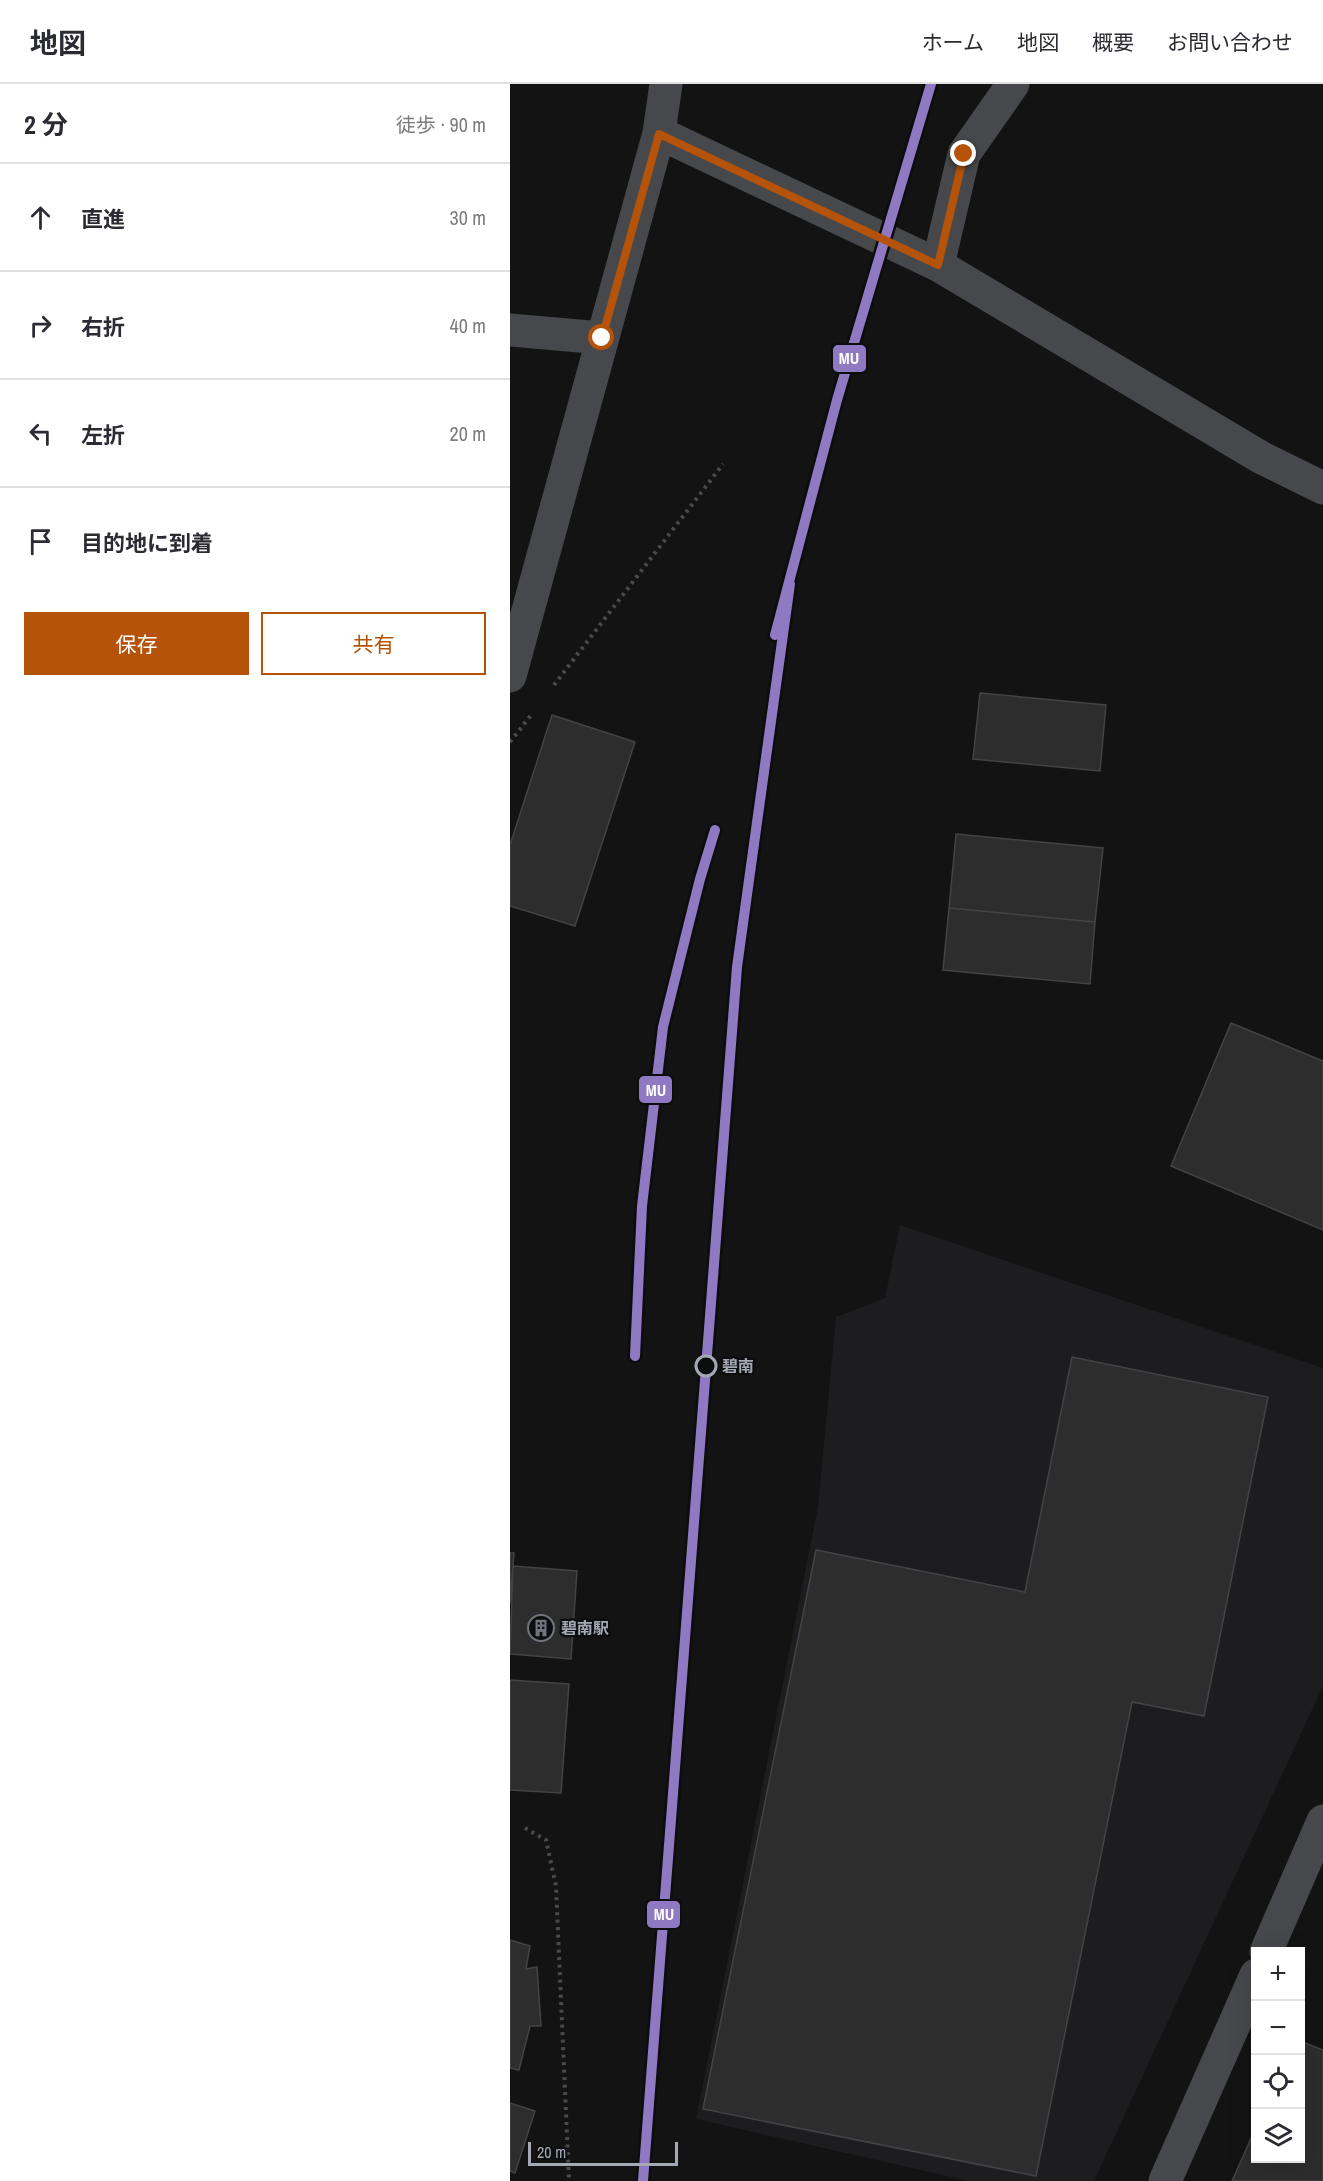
<!DOCTYPE html>
<html lang="ja">
<head>
<meta charset="utf-8">
<style>
  :root { --surface:#fff; --page:#f2f2f3; --text:#2b2b33; --muted:#7c7c81; --line:#e1e1e2; --accent:#b45309 }
  body { margin:0; font-family:"Archivo Narrow","Noto Sans JP",sans-serif; background:var(--page); color:var(--text) }
  .controls { position:absolute; right:18px; bottom:18px; display:grid; overflow:hidden; border-radius:0px; box-shadow:0 6px 24px #0002 }
  .controls button { width:54px; height:54px; display:grid; place-items:center; padding:0; border:0; border-bottom:2px solid var(--line); background:var(--surface); color:var(--text); font:30px sans-serif }
  .scale { position:absolute; left:18px; bottom:15px; width:150px; box-sizing:border-box; padding-left:6px; border:3px solid #a4a9b4; border-top:0; font-size:16px; line-height:21px; white-space:nowrap; color:#a4a9b4; -webkit-text-stroke:4px #0d0d0f; paint-order:stroke }
  .stop { position:absolute; width:18px; height:18px; margin:-14px; border:4px solid #b45309; border-radius:50%; background:#fff }
  .stop.end { background:#b45309; border-color:#fff; box-shadow:0 2px 6px #0008 }
  .list { margin:0; padding:0; list-style:none }
  h2 { display:flex; justify-content:space-between; align-items:center; height:78px; margin:0; padding:0 24px; font-size:26px }
  h2 small { font-size:20px; font-weight:400; color:var(--muted) }
  .list li { display:grid; grid-template-columns:39px 1fr auto; gap:18px; align-items:center; box-sizing:border-box; height:108px; padding:0 24px; border-top:2px solid var(--line) }
  .list b { display:block; font-size:22px; white-space:nowrap }
  .list em { font-size:20px; font-style:normal; color:var(--muted) }
  .actions { display:flex; gap:12px; padding:18px 24px }
  .actions a { flex:1; padding:14px 0; border:2px solid var(--accent); border-radius:0px; text-align:center; font-size:21px; color:var(--accent) }
  .actions .main { background:var(--accent); color:#fff }
  .icon { flex:none; width:33px; height:33px; fill:none; stroke:currentColor; stroke-width:2; stroke-linecap:round; stroke-linejoin:round }
  .map { position:relative; flex:none; width:813px; height:2097px; overflow:hidden }
  header { display:flex; align-items:center; gap:36px; box-sizing:border-box; height:84px; padding:0 30px; background:var(--surface); border-bottom:2px solid var(--line) }
  header strong { font-size:28px }
  nav { display:flex; gap:33px; margin-inline-start:auto; font-size:21px }
  main { display:flex }
  aside { flex:1; background:var(--surface) }
  .map>svg:first-child { display:block }
  .built { fill:#1d1d1f }
  .building { fill:#2d2d2e; stroke:#424346; stroke-width:1.5 }
  .lines { fill:none; stroke-linecap:round; stroke-linejoin:round }
  .path { stroke:#494a4d; stroke-width:4; stroke-dasharray:3 4.5; stroke-linecap:butt }
  .minor { stroke:#47484b; stroke-width:33 }
  .rail-1-casing { stroke:#0d0d0f; stroke-width:15 }
  .rail-1 { stroke:#8f79c3; stroke-width:10 }
  .route { stroke:#b45309; stroke-width:8 }
  .stop-dot { fill:#0d0d0f; stroke:#a4a9b4; stroke-width:3 }
  .labels { text-anchor:middle; stroke-width:4.5; stroke-linejoin:round; paint-order:stroke }
  .stop-label { font-size:16px; font-weight:bold; fill:#a4a9b4; stroke:#0d0d0f; text-anchor:start }
  .poi-label { font-size:16px; font-weight:bold; fill:#a4a9b4; stroke:#0d0d0f; text-anchor:start }
  .line-badge { stroke:#0d0d0f; stroke-width:2 }
  .badge-label { font-size:16px; text-anchor:middle; font-weight:bold; fill:#fff }
</style>
</head>
<body>
<header>
<strong>地図</strong>
<nav><a>ホーム</a><a>地図</a><a>概要</a><a>お問い合わせ</a></nav>
</header>
<main>
<aside>
<h2>2 分<small>徒歩 · 90 m</small></h2>
<ul class="list">
<li><svg class="icon" aria-label="ahead" viewBox="0 0 24 24"><path d="M12 20V5M6 11l6-6 6 6"/></svg><div><b>直進</b></div><em>30 m</em></li>
<li><svg class="icon" aria-label="right" viewBox="0 0 24 24"><path d="M7 20v-9h11M14 6l5 5-5 5"/></svg><div><b>右折</b></div><em>40 m</em></li>
<li><svg class="icon" aria-label="left" viewBox="0 0 24 24"><path d="M17 20v-9H6M10 6l-5 5 5 5"/></svg><div><b>左折</b></div><em>20 m</em></li>
<li><svg class="icon" aria-label="arrive" viewBox="0 0 24 24"><path d="M6 21V4h12l-3 4 3 4H6"/></svg><div><b>目的地に到着</b></div></li>
</ul>
<div class="actions"><a class="main">保存</a><a>共有</a></div>
</aside>
<div class="map">
<svg width="813" height="2097" viewBox="0 0 813 2097">
  <rect width="100%" height="100%" fill="#131313"/>
  <!-- built -->
  <path class="built" d="M 390,1141 L 813,1284 L 813,1602 L 584,2097 L 459,2097 L 186,2035 L 308,1423 L 326,1233 L 375,1214 Z"/>
  <!-- building -->
  <path class="building" d="M 470,609 L 596,621 L 590,687 L 463,675 Z
    M 42,631 L 125,658 L 65,842 L 0,822 L 0,761 Z
    M 446,750 L 593,764 L 585,838 L 439,824 Z
    M 439,824 L 585,838 L 580,900 L 433,886 Z
    M 721,939 L 813,977 L 813,1146 L 661,1082 Z
    M 562,1273 L 758,1313 L 694,1632 L 622,1618 L 526,2092 L 193,2025 L 306,1466 L 515,1508 Z
    M 0,1469 L 4,1469 L 0,1519 Z
    M 3,1482 L 67,1487 L 61,1575 L 0,1570 Z
    M 0,1596 L 59,1600 L 51,1709 L 0,1706 Z
    M 0,1856 L 20,1862 L 16,1885 L 27,1883 L 31,1942 L 20,1942 L 9,1986 L 0,1984 Z
    M 790,1957 L 813,1966 L 813,2097 L 722,2097 L 746,2043 L 746,2074 L 790,2074 Z
    M 0,2019 L 25,2027 L 5,2089 L 0,2087 Z"/>
  <g class="lines">
    <!-- path -->
    <path class="path" d="M 44,601 L 213,380
      M 0,658 L 21,631
      M 15,1744 L 36,1756 L 46,1802 L 59,2097"/>
    <!-- minor -->
    <path class="minor" d="M 149,49 L 428,181 L 752,374 L 813,404
      M 428,181 L 454,70 L 503,0
      M 0,246 L 92,254
      M 0,592 L 149,49 L 156,0
      M 756,1868 L 813,1737
      M 655,2097 L 746,1891"/>
    <defs>
      <path id="rail-1" d="M 265,551 L 327,316 L 421,0
        M 125,1272 L 132,1122 L 153,943 L 190,795 L 205,746
        M 133,2097 L 227,883 L 280,500"/>
    </defs>
    <!-- rail-1 casing -->
    <use href="#rail-1" class="rail-1-casing"/>
    <!-- rail-1 -->
    <use href="#rail-1" class="rail-1"/>
  </g>
  <g class="lines">
    <!-- route -->
    <path class="route" d="M 92,254 L 149,50 L 428,181 L 454,70"/>
  </g>
  <!-- icons -->
  <defs>
    <symbol id="building-ring" viewBox="-11 -11 22 22"><circle r="9.5" fill="#0d0d0f" stroke="#71747c" stroke-width="1.5"/><path d="M-4-6H4V6H1V3H-1V6H-4ZM-2.5-4.3h1.7v1.8h-1.7ZM.8-4.3h1.7v1.8H.8ZM-2.5-1h1.7V.8h-1.7ZM.8-1h1.7V.8H.8Z" fill="#71747c"/></symbol>
  </defs>
  <g fill-rule="evenodd">
    <use href="#building-ring" x="16" y="1529" width="30" height="30"/>
  </g>
  <!-- markers -->
  <circle class="stop-dot" cx="196" cy="1282" r="10"/>
  <g class="labels">
    <!-- stop labels -->
    <g class="stop-label">
      <text x="212" y="1288">碧南</text>
    </g>
    <!-- poi labels -->
    <g class="poi-label">
      <text x="51" y="1550">碧南駅</text>
    </g>
  </g>
  <g class="line-badge">
    <rect x="322" y="260" width="35" height="29" rx="6" fill="#8f79c3"/>
    <rect x="128" y="991" width="35" height="29" rx="6" fill="#8f79c3"/>
    <rect x="136" y="1816" width="35" height="29" rx="6" fill="#8f79c3"/>
  </g>
  <g class="badge-label">
    <text x="339" y="280">MU</text>
    <text x="146" y="1012">MU</text>
    <text x="154" y="1836">MU</text>
  </g>
</svg>
<div class="controls">
<button>+</button>
<button>−</button>
<button><svg class="icon" aria-label="locate" viewBox="0 0 24 24"><circle cx="12" cy="12" r="6"/><path d="M12 2v4M12 18v4M2 12h4M18 12h4"/></svg></button>
<button><svg class="icon" aria-label="layers" viewBox="0 0 24 24"><path d="M12 4l9 5-9 5-9-5zM3 14l9 5 9-5"/></svg></button>
</div>
<div class="scale">20 m</div>
<div class="stop" style="left:92px;top:254px"></div>
<div class="stop end" style="left:454px;top:70px"></div>
</div>
</main>
</body>
</html>
